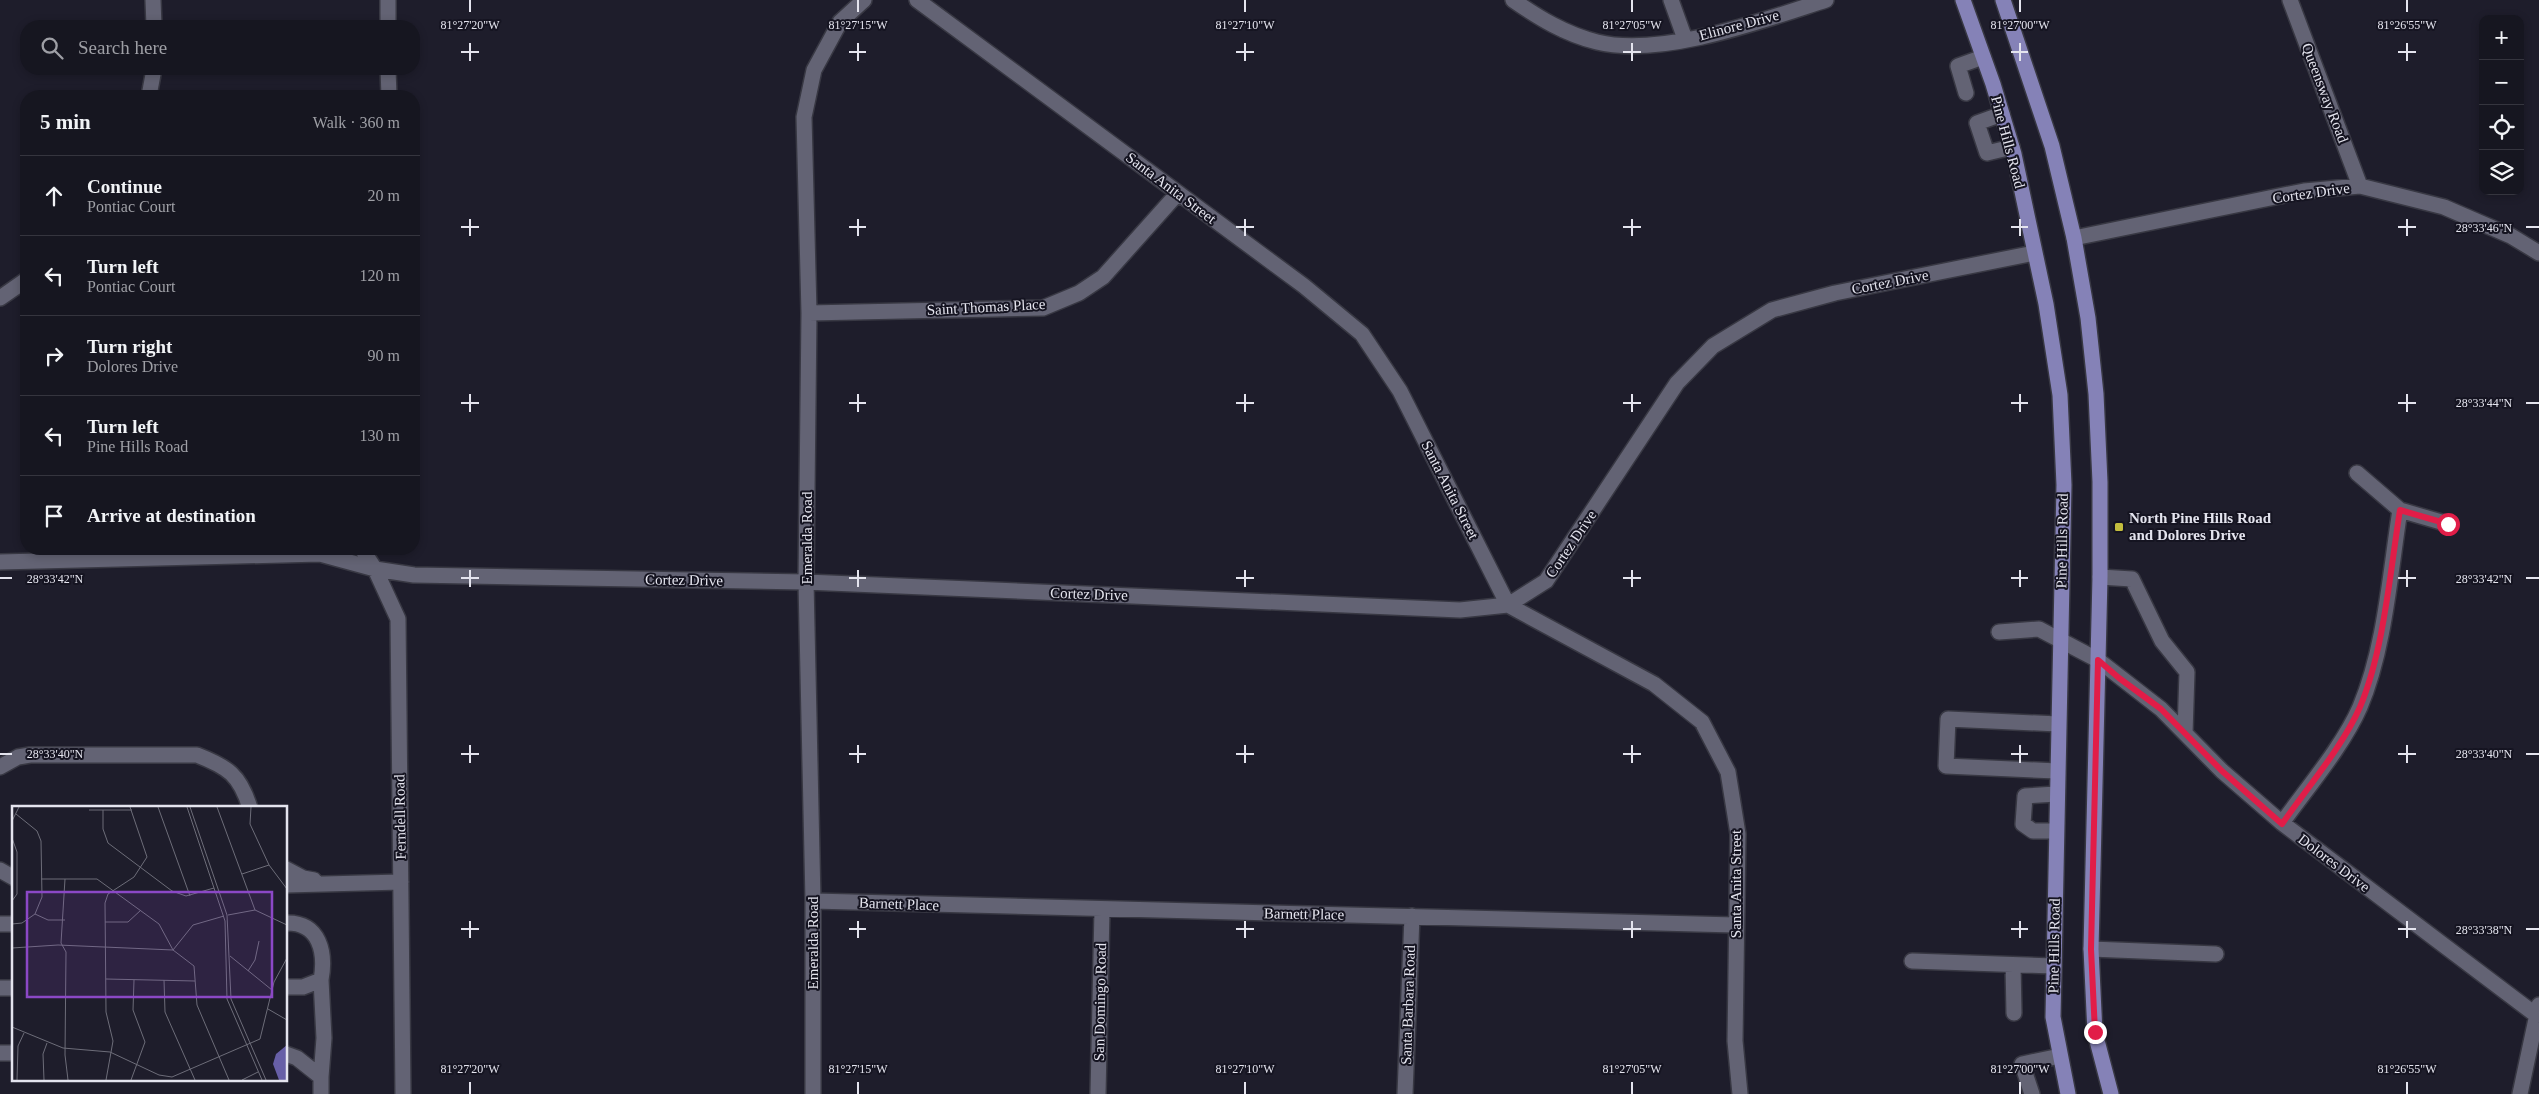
<!DOCTYPE html>
<html lang="en">
<head>
<meta charset="utf-8">
<style>
  :root { --surface:#161620; --page:#1f1f29; --text:#f1f3f6; --muted:#9e9fa5; --line:#35353e }
  body { margin:0; font-family:Georgia,serif; background:var(--page); color:var(--text) }
  .controls { position:absolute; right:15px; top:15px; display:grid; overflow:hidden; border-radius:10px; box-shadow:0 2px 8px #0003 }
  .controls button { width:45px; height:45px; display:grid; place-items:center; padding:0; border:0; border-bottom:1px solid var(--line); background:var(--surface); color:var(--text); font:25px sans-serif }
  .stop { position:absolute; width:15px; height:15px; margin:-11px; border:4px solid #e11d48; border-radius:50%; background:#fff }
  .stop.end { background:#e11d48; border-color:#fff; box-shadow:0 1px 5px #0008 }
  .list { margin:0; padding:0; list-style:none }
  h2 { display:flex; justify-content:space-between; align-items:center; height:65px; margin:0; padding:0 20px; font-size:21px }
  h2 small { font-size:16px; font-weight:400; color:var(--muted) }
  .list li { display:grid; grid-template-columns:32px 1fr auto; gap:15px; align-items:center; box-sizing:border-box; height:80px; padding:0 20px; border-top:1px solid var(--line) }
  .list b { display:block; font-size:19px; white-space:nowrap }
  .list p { margin:0; font-size:16px; white-space:nowrap; color:var(--muted) }
  .list em { font-size:16px; font-style:normal; color:var(--muted) }
  .icon { flex:none; width:28px; height:28px; fill:none; stroke:currentColor; stroke-width:2; stroke-linecap:round; stroke-linejoin:round }
  .map { position:relative; flex:none; width:2539px; height:1094px; overflow:hidden }
  .search { position:absolute; background:var(--surface); box-shadow:0 2px 8px #0003; left:20px; top:20px; width:400px; height:55px; display:flex; align-items:center; gap:12px; box-sizing:border-box; padding:0 18px; border-radius:20px; color:var(--muted); font-size:19px }
  .panel { position:absolute; background:var(--surface); box-shadow:0 2px 8px #0003; left:20px; top:90px; width:400px; height:465px; border-radius:20px }
  .map>svg:first-child { display:block }
  .lines { fill:none; stroke-linecap:round; stroke-linejoin:round }
  .minor-casing { stroke:#383843; stroke-width:18 }
  .major-casing { stroke:#383843; stroke-width:18 }
  .minor { stroke:#636374; stroke-width:15 }
  .major { stroke:#8582b7; stroke-width:15 }
  .route { stroke:#e11d48; stroke-width:6 }
  .ticks { fill:none; stroke:#e4e4ee; stroke-width:2 }
  .poi-dot { fill:#c3bd3e; stroke:#151421; stroke-width:2 }
  .labels { text-anchor:middle; stroke-width:4; stroke-linejoin:round; paint-order:stroke }
  .street-label { font-size:15px; fill:#e4e4ee; stroke:#151421 }
  .poi-label { font-size:15px; font-weight:bold; fill:#e4e4ee; stroke:#151421; text-anchor:start }
  .inset-road { fill:none; stroke:#6d6d79; stroke-width:1 }
  .view { fill:#8b48c6; fill-opacity:0.15; stroke:#8b48c6; stroke-width:2.5 }
  .inset-edge { fill:none; stroke:#e4e4ee; stroke-width:2.5 }
  .ticks-label { font-size:12px; text-anchor:middle; fill:#e4e4ee; stroke:#151421; stroke-width:4; stroke-linejoin:round; paint-order:stroke }
</style>
</head>
<body>
<div class="map">
<svg width="2539" height="1094" viewBox="0 0 2539 1094">
  <rect width="100%" height="100%" fill="#1e1d2b"/>
  <g class="lines">
    <defs>
      <path id="minor" d="M 153,0 L 154,26
        M 388,0 L 388,26
        M 917,0 L 1304,286 L 1362,334 L 1400,391 L 1508,605 L 1654,684 L 1702,722 L 1728,772 L 1738,834 L 1735,1041 L 1740,1094
        M 1513,0 C 1539,18 1565,34 1597,42 C 1661,58 1764,20 1826,0
        M 1671,0 L 1685,39
        M 2290,0 L 2360,186
        M 388,69 L 389,96
        M 1966,93 L 1958,66 L 1983,57
        M 149,96 L 154,69
        M 2002,114 L 1977,123 L 1987,153 L 2012,147
        M 2074,238 L 2304,191 L 2360,186 L 2444,207 L 2511,236 L 2539,253
        M 0,298 L 26,280
        M 809,313 L 1043,308 L 1079,293 L 1103,277 L 1178,193
        M 2357,473 L 2400,510 L 2448,524
        M 362,549 L 375,569 L 398,619 L 403,1094
        M 0,562 L 320,554 L 375,569 L 414,575 L 806,582 L 1460,610 L 1508,605 L 1546,581 L 1677,383 L 1713,346 L 1772,310 L 1835,293 L 2034,253
        M 2100,577 L 2132,579 L 2162,641 L 2187,672 L 2185,733
        M 1999,632 L 2039,629 L 2098,660 L 2161,709 L 2222,771 L 2282,823 L 2536,1015
        M 0,767 L 18,757 L 30,755 L 197,755 C 228,767 240,775 250,808
        M 2057,771 L 1946,766 L 1948,719 L 2058,724
        M 2282,823 C 2307,788 2343,746 2360,707 C 2385,648 2390,573 2400,510
        M 2055,831 L 2033,831 L 2023,824 L 2025,796 L 2056,794
        M 286,869 L 303,878 L 314,880
        M 0,870 L 14,878
        M 286,885 L 401,882
        M 813,901 L 1735,925
        M 286,923 C 320,922 326,953 321,980 L 303,987 L 286,987
        M 0,924 L 14,924
        M 2091,949 L 2216,954
        M 1912,961 L 2053,966
        M 2013,965 L 2014,1013
        M 0,988 L 14,988
        M 0,1053 L 14,1053
        M 286,1054 L 297,1058 L 321,1077 L 321,1094
        M 321,1077 L 324,1038 L 321,980
        M 813,1094 L 813,901 L 806,582 L 809,313 L 804,117 L 814,70 L 840,22 L 864,0
        M 1098,1094 L 1102,910
        M 1405,1094 L 1412,916
        M 2032,1094 L 2022,1064 L 2060,1056
        M 2520,1094 L 2539,1005"/>
      <path id="major" d="M 1963,0 L 1993,84 L 2014,154 L 2046,304 L 2060,395 L 2064,485 L 2053,1017 L 2068,1094
        M 2003,0 L 2052,146 L 2074,238 L 2088,318 L 2096,394 L 2100,482 L 2100,577 L 2091,949 L 2095,1033 L 2111,1094"/>
    </defs>
    <!-- minor casing -->
    <use href="#minor" class="minor-casing"/>
    <!-- major casing -->
    <use href="#major" class="major-casing"/>
    <!-- minor -->
    <use href="#minor" class="minor"/>
    <!-- major -->
    <use href="#major" class="major"/>
  </g>
  <g class="lines">
    <!-- route -->
    <path class="route" d="M 2095,1032 L 2091,949 L 2098,660 L 2119,678 L 2161,709 L 2222,771 L 2282,824 C 2307,788 2343,746 2360,707 C 2384,650 2390,572 2400,510 L 2448,524"/>
  </g>
  <!-- ticks -->
  <path class="ticks" d="M 470,0 L 470,12M 858,0 L 858,12M 1245,0 L 1245,12M 1632,0 L 1632,12M 2020,0 L 2020,12M 2407,0 L 2407,12M 470,43 L 470,61M 858,43 L 858,61M 1245,43 L 1245,61M 1632,43 L 1632,61M 2020,43 L 2020,61M 2407,43 L 2407,61M 461,52 L 479,52M 849,52 L 866,52M 1236,52 L 1254,52M 1623,52 L 1641,52M 2011,52 L 2028,52M 2398,52 L 2416,52M 470,219 L 470,236M 858,219 L 858,236M 1245,219 L 1245,236M 1632,219 L 1632,236M 2020,219 L 2020,236M 2407,219 L 2407,236M 461,227 L 479,227M 849,227 L 866,227M 1236,227 L 1254,227M 1623,227 L 1641,227M 2011,227 L 2028,227M 2398,227 L 2416,227M 2526,227 L 2539,227M 470,394 L 470,412M 858,394 L 858,412M 1245,394 L 1245,412M 1632,394 L 1632,412M 2020,394 L 2020,412M 2407,394 L 2407,412M 461,403 L 479,403M 849,403 L 866,403M 1236,403 L 1254,403M 1623,403 L 1641,403M 2011,403 L 2028,403M 2398,403 L 2416,403M 2526,403 L 2539,403M 470,570 L 470,587M 858,570 L 858,587M 1245,570 L 1245,587M 1632,570 L 1632,587M 2020,570 L 2020,587M 2407,570 L 2407,587M 0,578 L 12,578M 461,578 L 479,578M 849,578 L 866,578M 1236,578 L 1254,578M 1623,578 L 1641,578M 2011,578 L 2028,578M 2398,578 L 2416,578M 2526,578 L 2539,578M 470,745 L 470,763M 858,745 L 858,763M 1245,745 L 1245,763M 1632,745 L 1632,763M 2020,745 L 2020,763M 2407,745 L 2407,763M 0,754 L 12,754M 461,754 L 479,754M 849,754 L 866,754M 1236,754 L 1254,754M 1623,754 L 1641,754M 2011,754 L 2028,754M 2398,754 L 2416,754M 2526,754 L 2539,754M 470,921 L 470,938M 858,921 L 858,938M 1245,921 L 1245,938M 1632,921 L 1632,938M 2020,921 L 2020,938M 2407,921 L 2407,938M 461,929 L 479,929M 849,929 L 866,929M 1236,929 L 1254,929M 1623,929 L 1641,929M 2011,929 L 2028,929M 2398,929 L 2416,929M 2526,929 L 2539,929M 470,1082 L 470,1094M 858,1082 L 858,1094M 1245,1082 L 1245,1094M 1632,1082 L 1632,1094M 2020,1082 L 2020,1094M 2407,1082 L 2407,1094"/>
  <!-- markers -->
  <rect class="poi-dot" x="2114" y="522" width="10" height="10" rx="2.5"/>
  <g class="labels">
    <!-- street labels -->
    <g class="street-label">
      <text transform="translate(1739 25) rotate(-15)" y="5">Elinore Drive</text>
      <text transform="translate(2325 93) rotate(69)" y="5">Queensway Road</text>
      <text transform="translate(2008 142) rotate(75)" y="5">Pine Hills Road</text>
      <text transform="translate(1171 188) rotate(37)" y="5">Santa Anita Street</text>
      <text transform="translate(2311 193) rotate(-8)" y="5">Cortez Drive</text>
      <text transform="translate(1890 282) rotate(-11)" y="5">Cortez Drive</text>
      <text transform="translate(986 307) rotate(-3)" y="5">Saint Thomas Place</text>
      <text transform="translate(1450 490) rotate(63)" y="5">Santa Anita Street</text>
      <text transform="translate(807 538) rotate(-90)" y="5">Emeralda Road</text>
      <text transform="translate(2062 541) rotate(-89)" y="5">Pine Hills Road</text>
      <text transform="translate(1571 544) rotate(-56)" y="5">Cortez Drive</text>
      <text transform="translate(684 580) rotate(1)" y="5">Cortez Drive</text>
      <text transform="translate(1089 594) rotate(2)" y="5">Cortez Drive</text>
      <text transform="translate(400 817) rotate(-91)" y="5">Ferndell Road</text>
      <text transform="translate(2334 863) rotate(37)" y="5">Dolores Drive</text>
      <text transform="translate(1736 884) rotate(-90)" y="5">Santa Anita Street</text>
      <text transform="translate(899 904) rotate(2)" y="5">Barnett Place</text>
      <text transform="translate(1304 914) rotate(1)" y="5">Barnett Place</text>
      <text transform="translate(813 943) rotate(-90)" y="5">Emeralda Road</text>
      <text transform="translate(2054 946) rotate(-89)" y="5">Pine Hills Road</text>
      <text transform="translate(1100 1002) rotate(-89)" y="5">San Domingo Road</text>
      <text transform="translate(1408 1005) rotate(-88)" y="5">Santa Barbara Road</text>
    </g>
    <!-- poi labels -->
    <g class="poi-label">
      <text x="2129" y="523">North Pine Hills Road<tspan x="2129" dy="17">and Dolores Drive</tspan></text>
    </g>
  </g>
  <!-- overview -->
  <g transform="translate(12 806)">
    <rect width="275" height="275" fill="#1e1d2b"/>
    <path d="M 275,239 L 275,274 L 267,274 L 261,258 L 264,248 Z" fill="#675fa7"/>
    <path class="inset-road" d="M 146,1 L 178,90M 175,1 L 213,115 L 215,193 L 250,274M 178,1 L 215,109 L 219,193 L 254,274M 205,1 L 243,104M 239,1 L 238,18 L 257,59 L 275,83M 77,4 L 120,4M 91,4 L 91,23 L 96,37 L 160,85 L 174,90 L 202,82M 0,15 L 7,1M 0,32 L 5,46 L 5,88 L 0,95M 230,68 L 257,59M 29,73 L 85,73 L 147,118 L 161,144 L 182,160 L 185,199 L 217,274M 53,73 L 49,137 L 54,146 L 53,249 L 56,274M 23,108 L 36,114 L 53,114M 216,109 L 243,104 L 275,119M 93,116 L 116,116 L 129,104M 0,118 L 10,117 L 23,108 L 30,91 L 29,35 L 25,25 L 4,8M 0,142 L 46,139 L 161,144 L 181,119 L 212,110M 218,150 L 260,184M 236,165 L 243,154 L 247,135M 94,173 L 183,175M 152,174 L 153,206 L 183,274M 256,203 L 275,214M 0,221 L 51,242 L 98,246 L 147,269 L 160,271 L 248,233 L 262,176 L 275,152M 5,274 L 6,240 L 12,227M 32,274 L 31,248 L 35,237M 94,274 L 101,235 L 94,206 L 93,97 L 96,88 L 122,71 L 135,51 L 118,1M 119,274 L 133,236 L 121,204 L 122,174M 230,274 L 246,266"/>
    <path class="view" d="M 15,86 L 260,86 L 260,191 L 15,191 Z"/>
    <rect width="275" height="275" class="inset-edge"/>
  </g>
  <g class="ticks-label">
    <text x="470" y="29">81°27'20"W</text>
    <text x="858" y="29">81°27'15"W</text>
    <text x="1245" y="29">81°27'10"W</text>
    <text x="1632" y="29">81°27'05"W</text>
    <text x="2020" y="29">81°27'00"W</text>
    <text x="2407" y="29">81°26'55"W</text>
    <text x="2484" y="232">28°33'46"N</text>
    <text x="2484" y="407">28°33'44"N</text>
    <text x="55" y="583">28°33'42"N</text>
    <text x="2484" y="583">28°33'42"N</text>
    <text x="55" y="758">28°33'40"N</text>
    <text x="2484" y="758">28°33'40"N</text>
    <text x="2484" y="934">28°33'38"N</text>
    <text x="470" y="1073">81°27'20"W</text>
    <text x="858" y="1073">81°27'15"W</text>
    <text x="1245" y="1073">81°27'10"W</text>
    <text x="1632" y="1073">81°27'05"W</text>
    <text x="2020" y="1073">81°27'00"W</text>
    <text x="2407" y="1073">81°26'55"W</text>
  </g>
</svg>
<div class="controls">
<button>+</button>
<button>−</button>
<button><svg class="icon" aria-label="locate" viewBox="0 0 24 24"><circle cx="12" cy="12" r="6"/><path d="M12 2v4M12 18v4M2 12h4M18 12h4"/></svg></button>
<button><svg class="icon" aria-label="layers" viewBox="0 0 24 24"><path d="M12 4l9 5-9 5-9-5zM3 14l9 5 9-5"/></svg></button>
</div>
<div class="stop" style="left:2448px;top:524px"></div>
<div class="stop end" style="left:2095px;top:1032px"></div>
<div class="search"><svg class="icon" aria-label="search" viewBox="0 0 24 24"><circle cx="10" cy="10" r="6"/><path d="M15 15l6 6"/></svg>Search here</div>
<section class="panel">
<h2>5 min<small>Walk · 360 m</small></h2>
<ul class="list">
<li><svg class="icon" aria-label="ahead" viewBox="0 0 24 24"><path d="M12 20V5M6 11l6-6 6 6"/></svg><div><b>Continue</b><p>Pontiac Court</p></div><em>20 m</em></li>
<li><svg class="icon" aria-label="left" viewBox="0 0 24 24"><path d="M17 20v-9H6M10 6l-5 5 5 5"/></svg><div><b>Turn left</b><p>Pontiac Court</p></div><em>120 m</em></li>
<li><svg class="icon" aria-label="right" viewBox="0 0 24 24"><path d="M7 20v-9h11M14 6l5 5-5 5"/></svg><div><b>Turn right</b><p>Dolores Drive</p></div><em>90 m</em></li>
<li><svg class="icon" aria-label="left" viewBox="0 0 24 24"><path d="M17 20v-9H6M10 6l-5 5 5 5"/></svg><div><b>Turn left</b><p>Pine Hills Road</p></div><em>130 m</em></li>
<li><svg class="icon" aria-label="arrive" viewBox="0 0 24 24"><path d="M6 21V4h12l-3 4 3 4H6"/></svg><div><b>Arrive at destination</b></div></li>
</ul>
</section>
</div>
</body>
</html>
